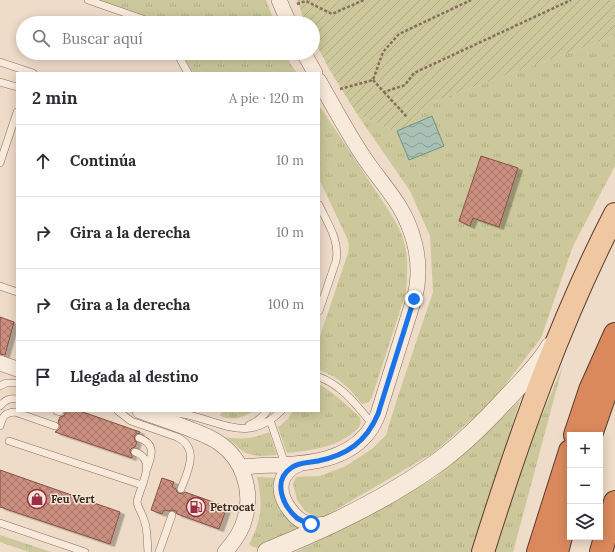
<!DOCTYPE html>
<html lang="es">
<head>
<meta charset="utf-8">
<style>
  :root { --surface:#fff; --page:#f7f7f7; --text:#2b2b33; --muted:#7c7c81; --line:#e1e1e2 }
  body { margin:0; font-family:Lora,serif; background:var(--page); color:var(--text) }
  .controls { position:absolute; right:12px; bottom:12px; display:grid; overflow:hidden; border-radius:0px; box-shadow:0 2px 10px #0003 }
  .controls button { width:36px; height:36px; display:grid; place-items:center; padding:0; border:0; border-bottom:1px solid var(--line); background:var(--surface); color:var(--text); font:20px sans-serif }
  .stop { position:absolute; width:12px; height:12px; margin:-9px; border:3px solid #1a73e8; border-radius:50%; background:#fff }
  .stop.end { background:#1a73e8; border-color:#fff; box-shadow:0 1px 4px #0008 }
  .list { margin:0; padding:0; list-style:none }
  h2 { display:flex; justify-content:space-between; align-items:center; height:52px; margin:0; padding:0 16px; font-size:17px }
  h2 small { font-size:13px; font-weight:400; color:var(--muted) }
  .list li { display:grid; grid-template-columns:26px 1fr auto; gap:12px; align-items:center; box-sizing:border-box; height:72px; padding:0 16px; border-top:1px solid var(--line) }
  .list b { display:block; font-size:15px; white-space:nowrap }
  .list em { font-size:13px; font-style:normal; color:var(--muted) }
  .icon { flex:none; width:22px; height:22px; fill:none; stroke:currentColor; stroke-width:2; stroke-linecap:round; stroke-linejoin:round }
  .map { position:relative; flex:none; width:615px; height:552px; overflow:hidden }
  .search { position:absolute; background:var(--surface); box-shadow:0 2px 10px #0003; left:16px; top:16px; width:304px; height:44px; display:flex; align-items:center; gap:10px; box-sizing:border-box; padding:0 14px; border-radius:22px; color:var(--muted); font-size:15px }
  .panel { position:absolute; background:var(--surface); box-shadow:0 2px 10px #0003; left:16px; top:72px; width:304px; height:340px; border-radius:0px }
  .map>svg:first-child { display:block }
  .grass { fill:url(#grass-tufts) }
  .garden { fill:url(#garden-furrows) }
  .water { fill:url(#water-waves); stroke:#6f9081 }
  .building { fill:url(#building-cross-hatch); stroke:#885143; filter:url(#shadow) }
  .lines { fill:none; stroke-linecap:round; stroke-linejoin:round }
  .service-casing { stroke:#896c5d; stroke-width:8 }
  .minor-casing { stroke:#896c5d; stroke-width:16 }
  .tertiary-casing { stroke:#896c5d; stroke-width:20 }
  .primary-casing { stroke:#583b31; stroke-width:24 }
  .motorway-casing { stroke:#583b31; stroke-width:24 }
  .path { stroke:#896c5d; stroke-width:2.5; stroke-dasharray:3 2; stroke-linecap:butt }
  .service { stroke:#f8eadb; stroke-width:7 }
  .minor { stroke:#f8eadb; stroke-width:15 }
  .tertiary { stroke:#f8eadb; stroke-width:19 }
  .primary { stroke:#efc7a1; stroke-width:22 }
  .motorway { stroke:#da895c; stroke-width:22 }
  .route { stroke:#1a73e8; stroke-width:5 }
  .labels { text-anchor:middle; stroke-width:3; stroke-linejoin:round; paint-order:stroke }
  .poi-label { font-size:11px; font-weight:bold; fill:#3a2820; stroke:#f5e6d7; text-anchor:start }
</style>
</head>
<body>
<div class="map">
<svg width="615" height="552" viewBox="0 0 615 552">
  <defs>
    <pattern id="grass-tufts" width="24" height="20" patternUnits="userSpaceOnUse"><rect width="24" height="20" fill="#ccc89b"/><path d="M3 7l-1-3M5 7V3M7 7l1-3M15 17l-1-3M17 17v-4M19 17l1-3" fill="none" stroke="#b0ac85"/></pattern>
    <pattern id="garden-furrows" width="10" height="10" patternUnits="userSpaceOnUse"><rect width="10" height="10" fill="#ccc89b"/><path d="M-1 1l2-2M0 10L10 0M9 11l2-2" fill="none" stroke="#b0ac85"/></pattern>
    <pattern id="water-waves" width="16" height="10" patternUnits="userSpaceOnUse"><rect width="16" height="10" fill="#a9c2b5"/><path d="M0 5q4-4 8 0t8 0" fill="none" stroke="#8b9e93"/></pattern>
    <pattern id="building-cross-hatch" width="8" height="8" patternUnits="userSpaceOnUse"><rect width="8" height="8" fill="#cb8f7f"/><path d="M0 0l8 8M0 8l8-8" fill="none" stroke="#a67568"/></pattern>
    <filter id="shadow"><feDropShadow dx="4.5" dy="2.5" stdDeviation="0" flood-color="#0004"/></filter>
  </defs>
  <rect width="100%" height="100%" fill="#eedbc8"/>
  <!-- grass -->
  <path class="grass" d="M 99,0 L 266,0 L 275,23 L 165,23 Z
    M 615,36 L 615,166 L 573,246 L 541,338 L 492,402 L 433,453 L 320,519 L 305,511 L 297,500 L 293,484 L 296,477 L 320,476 L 346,466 L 373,448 L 386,435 L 397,399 L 433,292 L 430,236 L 410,191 L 357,114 L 376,123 L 397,131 L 409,160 L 432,116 L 406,127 L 427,104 Z
    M 182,53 L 286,53 L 290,63 L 297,73 L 193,73 Z
    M 319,105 L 387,208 C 394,219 401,230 404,242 C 409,258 407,276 406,292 L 372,397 L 369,402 L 362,404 C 350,388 339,377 319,370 L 319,339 L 348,253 L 349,245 L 347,238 L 319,179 Z
    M 563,365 L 513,552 L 495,552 L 528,449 Z
    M 319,384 C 331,391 341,400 351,409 C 354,412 358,415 360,418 C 362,424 359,428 355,431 C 336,448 311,450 287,453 L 278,427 L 288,419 L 293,411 L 319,411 Z
    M 520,400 L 473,552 L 295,552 L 362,519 L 433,479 L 471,448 Z
    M 222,411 L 253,411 C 242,418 233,421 220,416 Z
    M 269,432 L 277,455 C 265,456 250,458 240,449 C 235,444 231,441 225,437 C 244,440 252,439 269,432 Z
    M 257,477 L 276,478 L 290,521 L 297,527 L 304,530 L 262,547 C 256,548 253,548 249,544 C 262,520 263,504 257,477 Z
    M 0,535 L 51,552 L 29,552 L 0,542 Z"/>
  <!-- garden -->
  <path class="garden" d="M 297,0 L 615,0 L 615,36 L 427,104 L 406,127 L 397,131 L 376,123 L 357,114 L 329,69 L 313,38 L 313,23 L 305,23 Z"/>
  <!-- water -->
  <path class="water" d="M 432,116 L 444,146 L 409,160 L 397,131 Z"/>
  <!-- building -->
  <path class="building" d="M 481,156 L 518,168 L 499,227 L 473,218 L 470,226 L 459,221 Z
    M 0,317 L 14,322 L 5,355 L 0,354 Z
    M 65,411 L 80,411 L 140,432 L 140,433 L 136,434 L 134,436 L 135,441 L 137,442 L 135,447 L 132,448 L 130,450 L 130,452 L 132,456 L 132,458 L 55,432 L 60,428 L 60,425 L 58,422 L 60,417 L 63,416 L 65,414 Z
    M 0,470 L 120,512 L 110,544 L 0,507 Z
    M 162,478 L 174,482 L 172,487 L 176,489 L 177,492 L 179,493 L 182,494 L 185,492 L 227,507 L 219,529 L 177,514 L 176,511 L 173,510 L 169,511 L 164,510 L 162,514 L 151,510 Z"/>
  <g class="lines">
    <defs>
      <path id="service" d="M 88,0 L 154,23
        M 177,53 L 188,73
        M 0,62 L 33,73
        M 0,82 L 17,87
        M 0,163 L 17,112
        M 319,205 C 328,224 340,241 336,261 L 319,311
        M 0,286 L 17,292
        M 319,377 C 342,385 358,407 373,425
        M 0,386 L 6,383 L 17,383
        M 0,406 C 5,400 9,398 17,399
        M 57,411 L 60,412
        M 118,411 L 131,421 L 177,437 C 200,448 188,471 181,489
        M 157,411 C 167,412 178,413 188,415 C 224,423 249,443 281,411
        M 270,420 L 285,464
        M 249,425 C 257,422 262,418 267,411
        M 0,426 C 3,416 4,413 15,412 L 55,426
        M 139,438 C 156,444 152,455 147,469
        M 9,441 L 142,485
        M 135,452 C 158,460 140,486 137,502 C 138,508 142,513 144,520 C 148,529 147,542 148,552
        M 0,523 L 85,552
        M 159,552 L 172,515"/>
      <path id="minor" d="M 279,0 L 289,23
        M 304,53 L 315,73
        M 0,363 L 17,369
        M 140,411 C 159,418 178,424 197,432 C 205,435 212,438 219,443 C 243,459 253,491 245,518 C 242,531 234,542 225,552
        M 299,464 C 278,473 276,492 290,510 C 294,515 298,520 304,522 C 312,526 320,525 329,524
        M 240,467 C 254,466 267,465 280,465 C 311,463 344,460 366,435 C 371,429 375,422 378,414 L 414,299 C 415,294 417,289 417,285 C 421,258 413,229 399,206 C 389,190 376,175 365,159 C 348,134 334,107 319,81"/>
      <path id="tertiary" d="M 267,552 C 288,543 310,534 331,524 C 369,506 407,485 441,460 C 465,442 487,420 507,398 C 522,382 539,366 550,347"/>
      <path id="primary" d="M 483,552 C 519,437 560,321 615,214"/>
      <path id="motorway" d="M 575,435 L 590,390 L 615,334
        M 591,435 L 615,366
        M 538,552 L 570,451
        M 557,552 L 570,503
        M 601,552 L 615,502"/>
    </defs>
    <!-- service casing -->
    <use href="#service" class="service-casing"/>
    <!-- minor casing -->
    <use href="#minor" class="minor-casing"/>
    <!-- tertiary casing -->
    <use href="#tertiary" class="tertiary-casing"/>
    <!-- primary casing -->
    <use href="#primary" class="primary-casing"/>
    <!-- motorway casing -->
    <use href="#motorway" class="motorway-casing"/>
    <!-- path -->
    <path class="path" d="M 297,4 L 306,1 L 332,14 L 364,0
      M 373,80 L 384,92 L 405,85 L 414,73 L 571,0
      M 340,89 L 373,80 L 383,52 L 399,34 L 471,0
      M 384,92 L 407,117"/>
    <!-- service -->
    <use href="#service" class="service"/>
    <!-- minor -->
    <use href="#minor" class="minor"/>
    <!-- tertiary -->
    <use href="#tertiary" class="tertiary"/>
    <!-- primary -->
    <use href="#primary" class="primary"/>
    <!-- motorway -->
    <use href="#motorway" class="motorway"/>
  </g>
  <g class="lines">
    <!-- route -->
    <path class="route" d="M 311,524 C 306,523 302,521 297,518 C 283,506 272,481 291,468 C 299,462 308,463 318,461 C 347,455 366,442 378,414 L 414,299"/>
  </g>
  <!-- icons -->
  <defs>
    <symbol id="shop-ring" viewBox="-11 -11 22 22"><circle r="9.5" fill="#f5e6d7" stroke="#972e44" stroke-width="1.5"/><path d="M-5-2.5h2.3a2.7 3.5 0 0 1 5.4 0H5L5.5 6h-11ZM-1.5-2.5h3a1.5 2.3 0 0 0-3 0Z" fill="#972e44"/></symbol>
    <symbol id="fuel-ring" viewBox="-11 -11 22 22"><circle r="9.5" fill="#f5e6d7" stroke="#972e44" stroke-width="1.5"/><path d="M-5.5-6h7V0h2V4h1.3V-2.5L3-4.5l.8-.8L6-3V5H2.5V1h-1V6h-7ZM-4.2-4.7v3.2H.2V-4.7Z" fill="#972e44"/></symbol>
  </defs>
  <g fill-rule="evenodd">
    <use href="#shop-ring" x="26" y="488" width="22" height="22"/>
    <use href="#fuel-ring" x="185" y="496" width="22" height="22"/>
  </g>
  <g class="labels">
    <!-- poi labels -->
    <g class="poi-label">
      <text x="51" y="503">Feu Vert</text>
      <text x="210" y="511">Petrocat</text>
    </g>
  </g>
</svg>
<div class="controls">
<button>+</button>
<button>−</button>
<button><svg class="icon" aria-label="layers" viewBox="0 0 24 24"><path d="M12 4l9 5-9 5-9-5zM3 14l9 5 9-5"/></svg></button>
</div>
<div class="stop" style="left:311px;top:524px"></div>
<div class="stop end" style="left:414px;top:299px"></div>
<div class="search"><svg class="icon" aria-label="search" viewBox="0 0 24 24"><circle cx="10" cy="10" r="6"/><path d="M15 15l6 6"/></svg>Buscar aquí</div>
<section class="panel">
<h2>2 min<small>A pie · 120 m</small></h2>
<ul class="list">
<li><svg class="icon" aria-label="ahead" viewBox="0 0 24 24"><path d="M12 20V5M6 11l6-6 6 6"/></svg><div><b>Continúa</b></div><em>10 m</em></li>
<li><svg class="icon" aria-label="right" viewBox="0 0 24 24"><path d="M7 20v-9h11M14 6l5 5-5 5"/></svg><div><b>Gira a la derecha</b></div><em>10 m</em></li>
<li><svg class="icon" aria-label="right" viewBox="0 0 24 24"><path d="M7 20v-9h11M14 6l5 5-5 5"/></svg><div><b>Gira a la derecha</b></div><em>100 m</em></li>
<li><svg class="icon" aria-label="arrive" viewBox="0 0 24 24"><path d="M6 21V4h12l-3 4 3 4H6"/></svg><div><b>Llegada al destino</b></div></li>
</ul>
</section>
</div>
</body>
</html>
